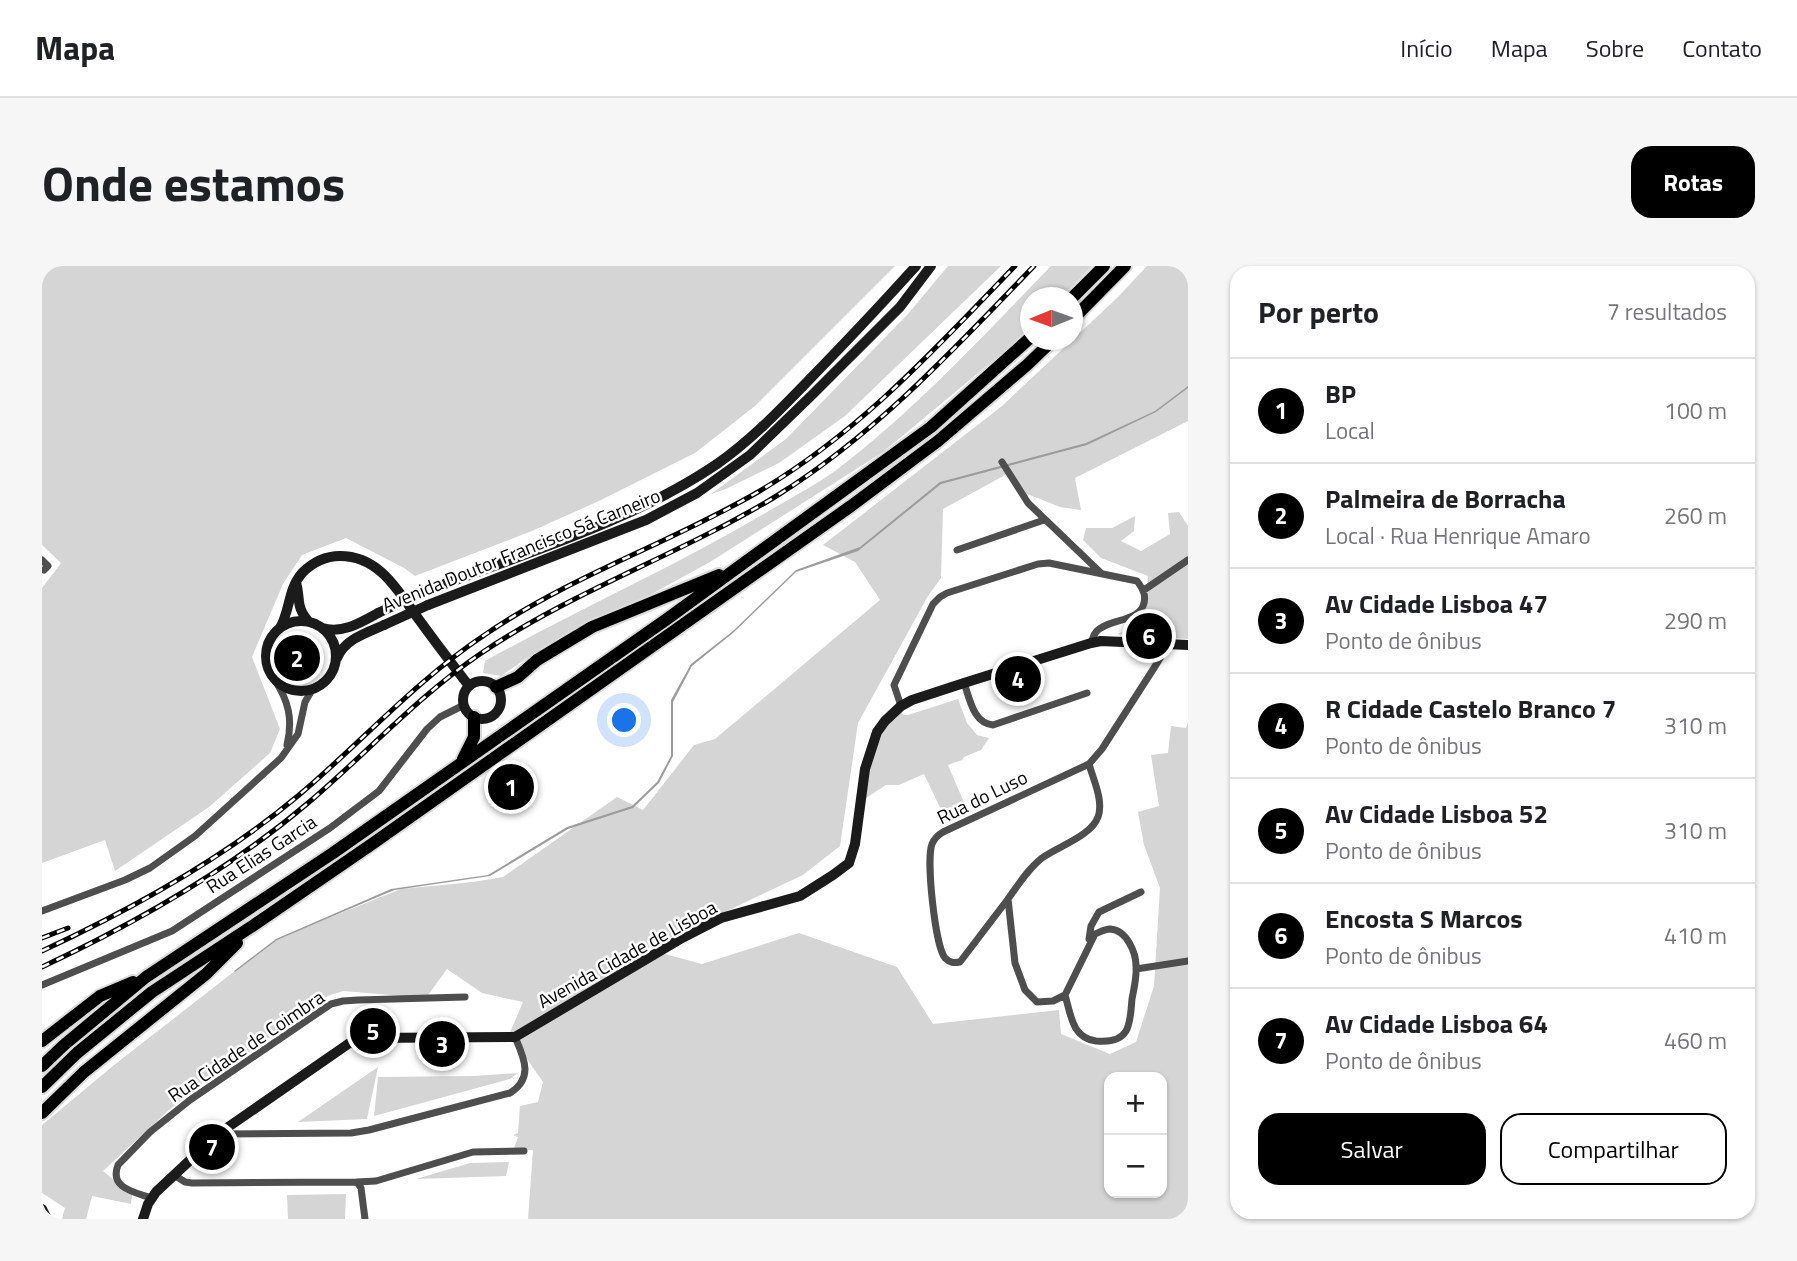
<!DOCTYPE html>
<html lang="pt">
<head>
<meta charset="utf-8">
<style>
  :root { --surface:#fff; --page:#f6f6f6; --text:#202124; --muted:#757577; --line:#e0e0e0; --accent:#000 }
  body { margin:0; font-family:"Titillium Web",sans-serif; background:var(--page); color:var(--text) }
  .controls { position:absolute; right:21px; bottom:21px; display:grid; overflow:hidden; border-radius:14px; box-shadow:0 2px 5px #0004 }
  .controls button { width:63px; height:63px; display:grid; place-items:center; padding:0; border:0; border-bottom:2px solid var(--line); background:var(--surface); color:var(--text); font:35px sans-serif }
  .compass { position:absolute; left:978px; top:21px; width:63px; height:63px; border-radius:50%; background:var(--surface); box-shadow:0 2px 5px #0004; rotate:269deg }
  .you { position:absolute; left:583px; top:455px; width:24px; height:24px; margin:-18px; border:5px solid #fff; border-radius:50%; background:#1a73e8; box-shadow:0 0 0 10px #1a73e833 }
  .badge { display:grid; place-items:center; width:46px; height:46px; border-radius:50%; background:var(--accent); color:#fff; font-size:23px; font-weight:700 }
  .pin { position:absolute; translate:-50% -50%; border:4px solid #fff; box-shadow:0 2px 7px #0006 }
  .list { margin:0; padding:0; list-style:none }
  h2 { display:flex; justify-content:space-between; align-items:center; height:91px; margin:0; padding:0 28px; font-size:30px }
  h2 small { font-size:23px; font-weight:400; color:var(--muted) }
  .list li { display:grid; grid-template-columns:46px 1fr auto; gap:21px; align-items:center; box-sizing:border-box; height:105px; padding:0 28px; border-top:2px solid var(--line) }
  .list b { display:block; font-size:26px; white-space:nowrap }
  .list p { margin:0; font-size:23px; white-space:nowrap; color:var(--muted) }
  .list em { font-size:23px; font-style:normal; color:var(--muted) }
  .actions { display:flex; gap:14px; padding:21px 28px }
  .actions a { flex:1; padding:16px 0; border:2px solid var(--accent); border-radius:21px; text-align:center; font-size:24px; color:var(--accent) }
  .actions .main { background:var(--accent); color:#fff }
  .map { position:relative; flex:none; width:1146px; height:953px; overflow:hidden; border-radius:21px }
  header { display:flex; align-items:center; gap:42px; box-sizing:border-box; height:98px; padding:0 35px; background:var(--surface); border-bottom:2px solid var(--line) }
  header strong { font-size:33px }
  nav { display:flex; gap:38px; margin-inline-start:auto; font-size:24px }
  .intro { display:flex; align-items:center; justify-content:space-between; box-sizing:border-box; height:168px; padding:0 42px }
  h1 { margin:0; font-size:49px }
  .button { padding:18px 32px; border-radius:21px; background:var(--accent); color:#fff; font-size:24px; font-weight:700 }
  main { display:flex; gap:42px; padding:0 42px }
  aside { flex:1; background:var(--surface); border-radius:21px; box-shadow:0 2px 5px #0004 }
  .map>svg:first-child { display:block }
  .green { fill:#d5d5d5; fill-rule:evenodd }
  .water { fill:#9c9c9c }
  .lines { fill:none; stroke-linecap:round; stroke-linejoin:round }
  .highway-casing { stroke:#dbdbdb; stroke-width:16 }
  .street { stroke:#4e4e4e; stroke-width:7 }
  .secondary { stroke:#1b1b1b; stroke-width:10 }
  .highway { stroke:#000; stroke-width:12 }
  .rail-casing { stroke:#000; stroke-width:5 }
  .rail { stroke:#fff; stroke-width:2.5; stroke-dasharray:8; stroke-linecap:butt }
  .secondary-bridge { stroke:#1b1b1b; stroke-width:10 }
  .labels { text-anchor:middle; stroke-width:5; stroke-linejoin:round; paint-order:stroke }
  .street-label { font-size:19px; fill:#000; stroke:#fff }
</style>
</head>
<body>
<header>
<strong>Mapa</strong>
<nav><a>Início</a><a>Mapa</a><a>Sobre</a><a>Contato</a></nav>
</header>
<div class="intro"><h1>Onde estamos</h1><a class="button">Rotas</a></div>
<main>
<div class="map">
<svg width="1146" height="953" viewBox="0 0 1146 953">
  <rect width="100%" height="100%" fill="#fff"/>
  <!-- green -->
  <path class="green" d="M 0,0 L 853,0 L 713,140 L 653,187 L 559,234 L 490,265 L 373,310 L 362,302 L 304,272 L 260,289 L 241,318 L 210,391 L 238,463 L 228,487 L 167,541 L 73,605 L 63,574 L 0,597 L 0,322 L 19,297 L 0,279 Z
    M 906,0 L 959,0 L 803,150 L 737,197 L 684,223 L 669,228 L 744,173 L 866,48 Z
    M 1009,0 L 1050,0 L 1020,31 L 988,32 L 988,64 L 841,186 L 668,296 L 606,330 L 491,388 L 459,410 L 441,407 L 443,395 C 538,342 637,299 730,243 C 751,231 773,219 793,205 C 872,145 940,71 1009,0 Z
    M 1105,0 L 1146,0 L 1146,155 L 1033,212 L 1039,244 L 1018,241 L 975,224 L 965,208 L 901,243 L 899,312 L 886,330 L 816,457 L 798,580 L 761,609 L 604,683 L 660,698 L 757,667 L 855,701 L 891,758 L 1017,744 L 1019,768 L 1068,788 L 1094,776 L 1112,720 L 1118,622 L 1102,579 L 1096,546 L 1117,540 L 1109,489 L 1126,487 L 1129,460 L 1144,462 L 1146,456 L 1146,953 L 486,953 L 491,884 L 471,885 L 476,871 L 471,869 L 476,867 L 478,840 L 496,836 L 501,816 L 478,783 L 466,771 L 481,736 L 440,727 L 405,703 L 384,732 L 301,725 L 286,730 L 201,790 L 168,811 L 127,844 L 61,905 L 90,929 L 89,938 L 50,930 L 44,953 L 20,953 L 23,942 L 0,927 L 0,859 L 72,799 L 234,673 L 359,623 L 431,616 L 461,611 L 575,531 L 601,544 L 652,479 L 673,473 L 838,334 L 813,296 L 781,279 L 960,140 L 1075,32 ZM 1067,811 L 1120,811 L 1120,927 L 1067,927 Z
    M 1137,246 L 1146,260 L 1146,373 L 1112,371 L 1111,369 L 1103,368 L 1102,370 L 1076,368 L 1103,353 L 1106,310 L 1059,292 L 1041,274 L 1044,262 L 1070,262 L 1093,250 L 1092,265 L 1079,275 L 1099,285 L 1128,268 L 1126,247 Z
    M232 390a23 23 0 1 1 46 0a23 23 0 1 1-46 0Z
    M 916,433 L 925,457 L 935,469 L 947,472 L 939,484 L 922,491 L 920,494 L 906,499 L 924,541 L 903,552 L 882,508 L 857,519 L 844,519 L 821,534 C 823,517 830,481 839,467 C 844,459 851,453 859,446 L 862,449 L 866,449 Z
    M 336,801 L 325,853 L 256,856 Z
    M 476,807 L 468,813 L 332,850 L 336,811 L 432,810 Z
    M 467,896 L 464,910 L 374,913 L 428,897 Z
    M 304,928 L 303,953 L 246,953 L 245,929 Z"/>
  <!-- water -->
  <path class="water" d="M 1146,120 L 1146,122 L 1114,146 L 1045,179 L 899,218 L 816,285 L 754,306 L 691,367 L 650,400 L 631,436 L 631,490 L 617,517 L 591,542 L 526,563 L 448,610 L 353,624 L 345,627 L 235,674 L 193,706 L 192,705 L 234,673 L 349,623 L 446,609 L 525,561 L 590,540 L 615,516 L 629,490 L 629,434 L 649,398 L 691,365 L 754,304 L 818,281 L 898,216 L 1044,177 L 1113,145 Z"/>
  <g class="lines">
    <defs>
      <path id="highway" d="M 1030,32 L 1062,0
        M 1030,54 L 1083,0
        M 454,421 L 476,411 L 495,394 L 550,361 L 677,309
        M 421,493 L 432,471 L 432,451
        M 0,775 L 58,730 L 91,716
        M 0,800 L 22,779 L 104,711 L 291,587 L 625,353 L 889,161 L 988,72
        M 0,821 L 35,787 L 110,726 L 212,659 L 330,578 L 809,240 L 896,175 L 985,99 L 1011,74
        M 0,847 L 42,806 L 164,708 L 195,677"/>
    </defs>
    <!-- highway casing -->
    <use href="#highway" class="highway-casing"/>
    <!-- street -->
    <path class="street" d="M 960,196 L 986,237 L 1059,307
      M 915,284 L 1002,254
      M 0,294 L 6,300 L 2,304
      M 1102,324 L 1146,294
      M 232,413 C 247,435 251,454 245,479
      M 922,417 C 928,433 931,457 951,459 L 1045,427
      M 859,440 L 852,419 L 891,338 L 898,331 L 905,327 L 996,298 L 1007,297 L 1095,315 C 1101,323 1105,330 1101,340 C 1095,356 1065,353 1054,366 C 1051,369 1051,373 1049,377
      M 966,633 L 918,696 C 912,697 908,697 903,692 C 893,680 884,593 890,578 C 892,573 896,569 901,566 L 1047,498 L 1060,483 L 1112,402 L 1120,389 L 1123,378
      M 0,645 L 83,614 L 108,602 L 153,570 L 239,492 L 256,468 L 263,436 L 270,424
      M 1047,673 L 1049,660 L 1057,646 L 1099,626
      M 1094,703 L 1146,695
      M 0,719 L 130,665 L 288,562 L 337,525 L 385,463 L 398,451 L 422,439
      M 1023,729 C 1029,749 1030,772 1054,775 C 1064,776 1078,775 1084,765 C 1089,756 1089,743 1090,733 C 1092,722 1095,711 1094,700 C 1094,687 1085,664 1068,663 C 1063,663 1058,666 1053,668 L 1023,729 L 1011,735 L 995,736 L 983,724 L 973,697 L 966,633 C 976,619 986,603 1000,592 C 1017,580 1049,570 1056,551 C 1062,535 1051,513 1047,498
      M 176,868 L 309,867 L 327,864 L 468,827 C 492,812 482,792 473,771
      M 132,909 L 143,916 L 150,917 L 315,916 L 319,922 L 323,953
      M 315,916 L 334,915 L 431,886 L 482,885
      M 109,932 C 92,926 67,922 76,899 L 108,866 L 148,834 L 289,738 L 301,735 L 316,734 L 423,731"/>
    <!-- secondary -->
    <path class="secondary" d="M 254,316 C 259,334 253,340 267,356
      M 379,327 C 477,289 588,257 675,198 C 708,175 737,145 765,116 C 802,78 838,40 874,0
      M 386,339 L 604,254 L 655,227 L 708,189 L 770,129 L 858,41 L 889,0
      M224 390a35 35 0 1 1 70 0a35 35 0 1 1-70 0Z
      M 238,362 C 248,345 246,323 260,307 C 270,297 283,290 298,290 C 339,290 357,327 378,355 C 394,377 410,398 427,420
      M 280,362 C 300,368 318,357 336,347
      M 295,392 C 303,373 324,367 342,359
      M421 434a19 19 0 1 1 38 0a19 19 0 1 1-38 0Z
      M 0,943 L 5,953
      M 101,953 L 106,938 L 114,926 L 176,868 L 309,776 L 322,772 L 473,771 L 640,672 L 679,652 L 758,630 L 791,609 L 807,597 L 813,578 L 823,503 L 835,466 L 843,455 L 859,440 L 870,434 L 922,417 L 1049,377 L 1059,375 L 1146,379"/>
    <!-- highway -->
    <use href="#highway" class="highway"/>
    <defs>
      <path id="rail" d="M 0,672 L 26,662
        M 0,685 C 90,643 181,593 257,529 C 321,475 373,415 444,368 C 529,310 628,277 716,226 C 818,166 892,84 973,0
        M 0,701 C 94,657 187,604 266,537 C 324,488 375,431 438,388 C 532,324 640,288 736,229 C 834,168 912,83 992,0"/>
    </defs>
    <!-- rail casing -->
    <use href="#rail" class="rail-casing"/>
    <!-- rail -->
    <use href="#rail" class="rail"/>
    <!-- secondary-bridge -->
    <path class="secondary-bridge" d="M 336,347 L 379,327
      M 342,359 L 386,339"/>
  </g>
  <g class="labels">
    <!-- street labels -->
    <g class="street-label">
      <text transform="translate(479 284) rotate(-22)" y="7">Avenida Doutor Francisco Sá Carneiro</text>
      <text transform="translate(940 531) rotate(-26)" y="7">Rua do Luso</text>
      <text transform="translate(219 588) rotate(-33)" y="7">Rua Elias Garcia</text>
      <text transform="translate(585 688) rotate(-29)" y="7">Avenida Cidade de Lisboa</text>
      <text transform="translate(204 780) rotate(-34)" y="7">Rua Cidade de Coimbra</text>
    </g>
  </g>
</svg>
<div class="controls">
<button>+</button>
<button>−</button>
</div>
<svg class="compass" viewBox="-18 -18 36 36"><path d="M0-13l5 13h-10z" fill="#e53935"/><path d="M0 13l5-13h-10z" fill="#757577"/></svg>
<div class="you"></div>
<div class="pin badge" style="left:469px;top:521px">1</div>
<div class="pin badge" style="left:255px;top:392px">2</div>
<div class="pin badge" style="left:400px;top:778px">3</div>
<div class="pin badge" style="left:976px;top:413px">4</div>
<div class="pin badge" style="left:331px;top:765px">5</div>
<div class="pin badge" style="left:1107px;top:370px">6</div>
<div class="pin badge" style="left:170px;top:881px">7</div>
</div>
<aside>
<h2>Por perto<small>7 resultados</small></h2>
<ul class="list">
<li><span class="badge">1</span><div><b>BP</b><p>Local</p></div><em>100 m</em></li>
<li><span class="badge">2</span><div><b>Palmeira de Borracha</b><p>Local · Rua Henrique Amaro</p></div><em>260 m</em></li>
<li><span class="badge">3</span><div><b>Av Cidade Lisboa 47</b><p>Ponto de ônibus</p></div><em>290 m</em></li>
<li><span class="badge">4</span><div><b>R Cidade Castelo Branco 7</b><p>Ponto de ônibus</p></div><em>310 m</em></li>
<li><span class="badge">5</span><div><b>Av Cidade Lisboa 52</b><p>Ponto de ônibus</p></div><em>310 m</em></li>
<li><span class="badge">6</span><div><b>Encosta S Marcos</b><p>Ponto de ônibus</p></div><em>410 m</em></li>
<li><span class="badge">7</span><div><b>Av Cidade Lisboa 64</b><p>Ponto de ônibus</p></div><em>460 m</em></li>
</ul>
<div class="actions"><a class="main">Salvar</a><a>Compartilhar</a></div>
</aside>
</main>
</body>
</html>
